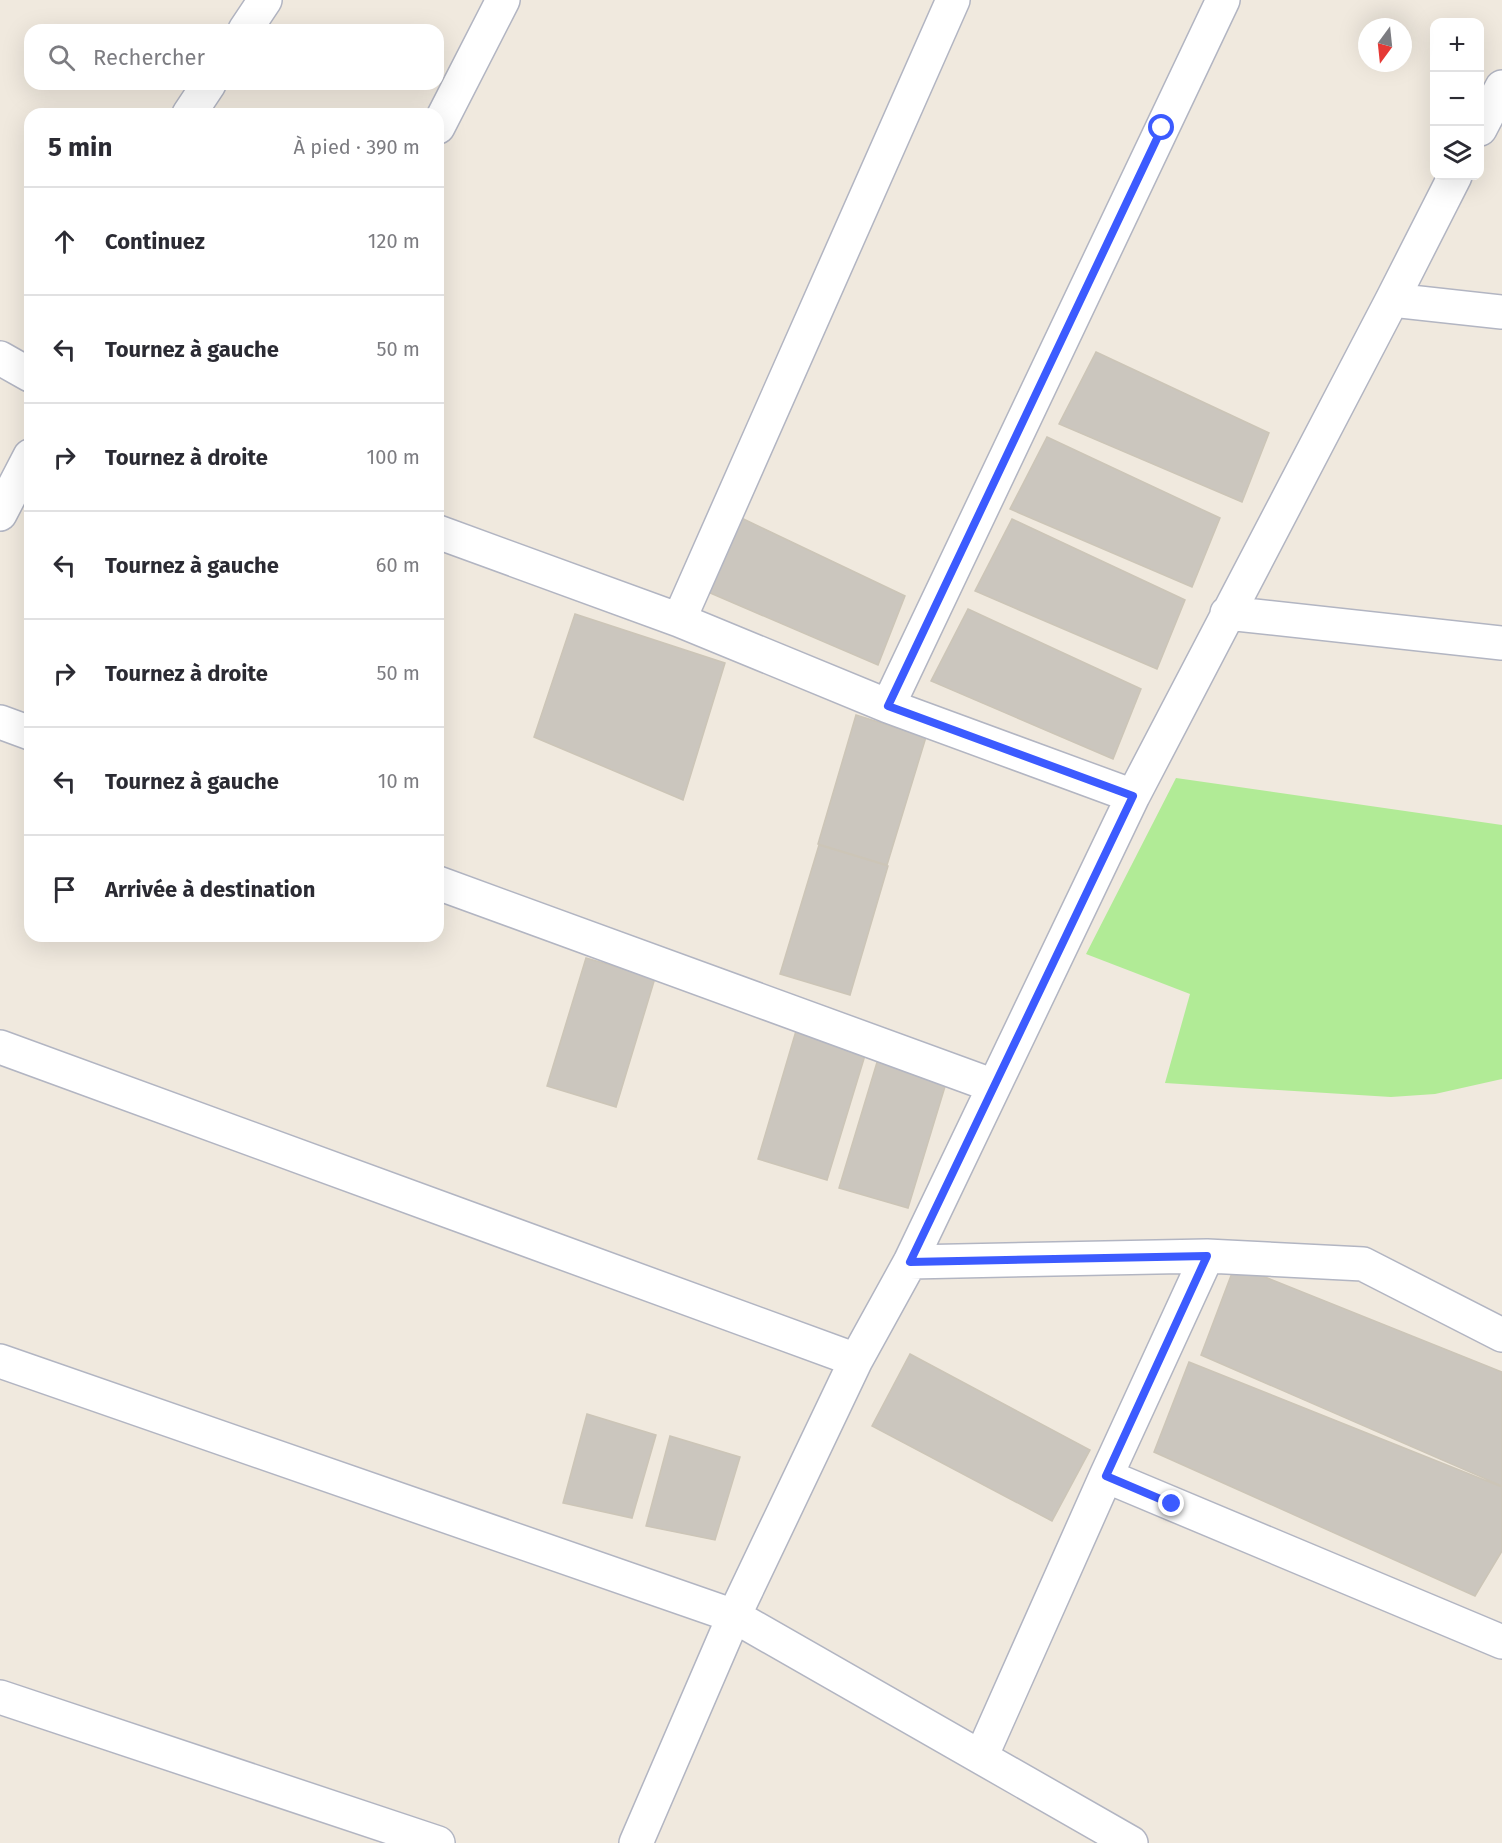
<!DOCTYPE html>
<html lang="fr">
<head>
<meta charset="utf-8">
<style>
  :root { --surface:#fff; --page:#f7f7f7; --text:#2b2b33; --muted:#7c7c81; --line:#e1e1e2 }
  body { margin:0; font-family:"Fira Sans",sans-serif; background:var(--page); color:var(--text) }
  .controls { position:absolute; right:18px; top:18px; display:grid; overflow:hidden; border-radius:12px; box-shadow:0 6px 24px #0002 }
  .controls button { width:54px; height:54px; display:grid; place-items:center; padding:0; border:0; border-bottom:2px solid var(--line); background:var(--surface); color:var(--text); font:30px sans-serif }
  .compass { position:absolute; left:1358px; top:18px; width:54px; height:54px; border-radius:50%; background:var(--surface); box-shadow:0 6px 24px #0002; rotate:195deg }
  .stop { position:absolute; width:18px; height:18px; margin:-14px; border:4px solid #3c5bff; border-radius:50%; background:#fff }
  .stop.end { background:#3c5bff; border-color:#fff; box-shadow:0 2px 6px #0008 }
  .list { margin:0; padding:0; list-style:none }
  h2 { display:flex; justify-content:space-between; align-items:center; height:78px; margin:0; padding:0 24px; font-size:26px }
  h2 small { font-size:20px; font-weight:400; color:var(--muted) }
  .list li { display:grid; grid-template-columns:39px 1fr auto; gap:18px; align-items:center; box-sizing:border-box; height:108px; padding:0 24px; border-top:2px solid var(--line) }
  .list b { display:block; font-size:22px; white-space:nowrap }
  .list em { font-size:20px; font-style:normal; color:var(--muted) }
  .icon { flex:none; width:33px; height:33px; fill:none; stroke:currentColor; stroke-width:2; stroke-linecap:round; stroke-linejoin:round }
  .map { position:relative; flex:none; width:1502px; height:1843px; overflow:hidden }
  .search { position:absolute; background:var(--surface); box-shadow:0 6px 24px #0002; left:24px; top:24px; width:420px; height:66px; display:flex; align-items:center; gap:15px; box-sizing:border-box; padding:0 21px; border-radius:18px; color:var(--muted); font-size:22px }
  .panel { position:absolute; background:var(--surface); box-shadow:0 6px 24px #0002; left:24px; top:108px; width:420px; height:834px; border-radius:18px }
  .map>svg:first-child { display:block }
  .green { fill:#b1eb96 }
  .building { fill:#cbc6be; stroke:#ccc5b7; stroke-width:1.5 }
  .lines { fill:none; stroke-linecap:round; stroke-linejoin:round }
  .minor-casing { stroke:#b2b5c2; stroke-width:36 }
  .minor { stroke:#fff; stroke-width:33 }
  .route { stroke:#3c5bff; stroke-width:8 }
</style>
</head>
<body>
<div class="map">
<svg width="1502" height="1843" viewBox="0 0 1502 1843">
  <rect width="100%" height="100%" fill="#f0e9de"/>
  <!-- green -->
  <path class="green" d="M 1176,778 L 1502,825 L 1502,1079 L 1435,1094 L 1391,1097 L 1165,1083 L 1190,994 L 1086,954 Z"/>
  <!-- building -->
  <path class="building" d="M 1096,352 L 1269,433 L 1242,502 L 1059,424 Z
    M 1047,437 L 1220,518 L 1192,587 L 1010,509 Z
    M 733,514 L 905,596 L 878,665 L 696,587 Z
    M 1012,519 L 1185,600 L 1157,669 L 975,591 Z
    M 968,609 L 1141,689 L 1113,759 L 931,681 Z
    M 575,614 L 725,663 L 683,800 L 534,737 Z
    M 856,715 L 926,737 L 887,865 L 818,844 Z
    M 819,845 L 888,866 L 850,995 L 780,974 Z
    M 586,958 L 655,978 L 616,1107 L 547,1086 Z
    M 796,1031 L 866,1052 L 827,1180 L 758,1159 Z
    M 878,1059 L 947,1080 L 908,1208 L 839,1188 Z
    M 1235,1265 L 1502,1372 L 1502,1486 L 1201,1355 Z
    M 910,1354 L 1090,1450 L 1052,1521 L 872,1426 Z
    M 1189,1362 L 1502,1487 L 1502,1551 L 1475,1596 L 1154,1452 Z
    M 587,1414 L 656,1435 L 632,1518 L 563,1503 Z
    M 670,1436 L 740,1457 L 715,1540 L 646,1526 Z"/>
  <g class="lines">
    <defs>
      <path id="minor" d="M 245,30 L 265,0
        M 189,114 L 209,84
        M 438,127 L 503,0
        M 1480,129 L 1502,87
        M 1392,300 L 1502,312
        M 0,358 L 30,375
        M 0,514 L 30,456
        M 438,532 L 679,620 L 888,706 L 1133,796
        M 1227,613 L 1502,643
        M 679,620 L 953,0
        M 888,706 L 1223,0
        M 0,722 L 30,733
        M 438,883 L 994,1086
        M 0,1047 L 856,1360
        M 910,1262 L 1207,1256 L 1363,1264 L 1502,1335
        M 0,1361 L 734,1616 L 1131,1843
        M 1106,1476 L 1502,1642
        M 0,1697 L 438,1843
        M 981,1757 L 1106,1476 L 1207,1256
        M 636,1843 L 734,1616 L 856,1360 L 910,1262 L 1133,796 L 1392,300 L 1455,176"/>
    </defs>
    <!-- minor casing -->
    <use href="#minor" class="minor-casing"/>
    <!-- minor -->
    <use href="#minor" class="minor"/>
  </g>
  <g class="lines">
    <!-- route -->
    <path class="route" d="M 1162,128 L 888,706 L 1133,796 L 910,1262 L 1207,1256 L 1106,1476 L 1172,1504"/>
  </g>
</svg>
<div class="controls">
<button>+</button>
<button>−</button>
<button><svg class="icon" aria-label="layers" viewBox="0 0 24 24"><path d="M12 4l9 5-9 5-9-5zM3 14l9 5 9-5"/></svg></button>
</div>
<svg class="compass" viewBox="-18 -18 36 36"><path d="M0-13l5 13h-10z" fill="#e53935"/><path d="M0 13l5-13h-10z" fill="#7c7c81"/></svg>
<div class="stop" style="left:1162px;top:128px"></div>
<div class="stop end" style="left:1172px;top:1504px"></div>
<div class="search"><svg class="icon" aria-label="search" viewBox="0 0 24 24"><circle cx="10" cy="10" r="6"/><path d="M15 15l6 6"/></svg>Rechercher</div>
<section class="panel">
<h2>5 min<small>À pied · 390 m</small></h2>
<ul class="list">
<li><svg class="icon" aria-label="ahead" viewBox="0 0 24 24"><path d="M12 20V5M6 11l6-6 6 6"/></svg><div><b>Continuez</b></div><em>120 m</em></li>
<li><svg class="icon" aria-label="left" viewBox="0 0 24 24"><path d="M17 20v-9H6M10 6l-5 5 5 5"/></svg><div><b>Tournez à gauche</b></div><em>50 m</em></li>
<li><svg class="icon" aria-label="right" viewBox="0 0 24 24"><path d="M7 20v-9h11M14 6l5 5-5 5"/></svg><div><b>Tournez à droite</b></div><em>100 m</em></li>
<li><svg class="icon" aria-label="left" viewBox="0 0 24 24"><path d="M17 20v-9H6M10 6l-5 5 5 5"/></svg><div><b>Tournez à gauche</b></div><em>60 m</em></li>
<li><svg class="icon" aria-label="right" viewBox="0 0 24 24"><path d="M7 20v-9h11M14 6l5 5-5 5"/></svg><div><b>Tournez à droite</b></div><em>50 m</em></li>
<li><svg class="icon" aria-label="left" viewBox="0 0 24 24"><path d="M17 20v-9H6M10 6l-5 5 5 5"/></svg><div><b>Tournez à gauche</b></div><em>10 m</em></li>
<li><svg class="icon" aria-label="arrive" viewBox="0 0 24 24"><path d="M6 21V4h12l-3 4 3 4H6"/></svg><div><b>Arrivée à destination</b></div></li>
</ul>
</section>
</div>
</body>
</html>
